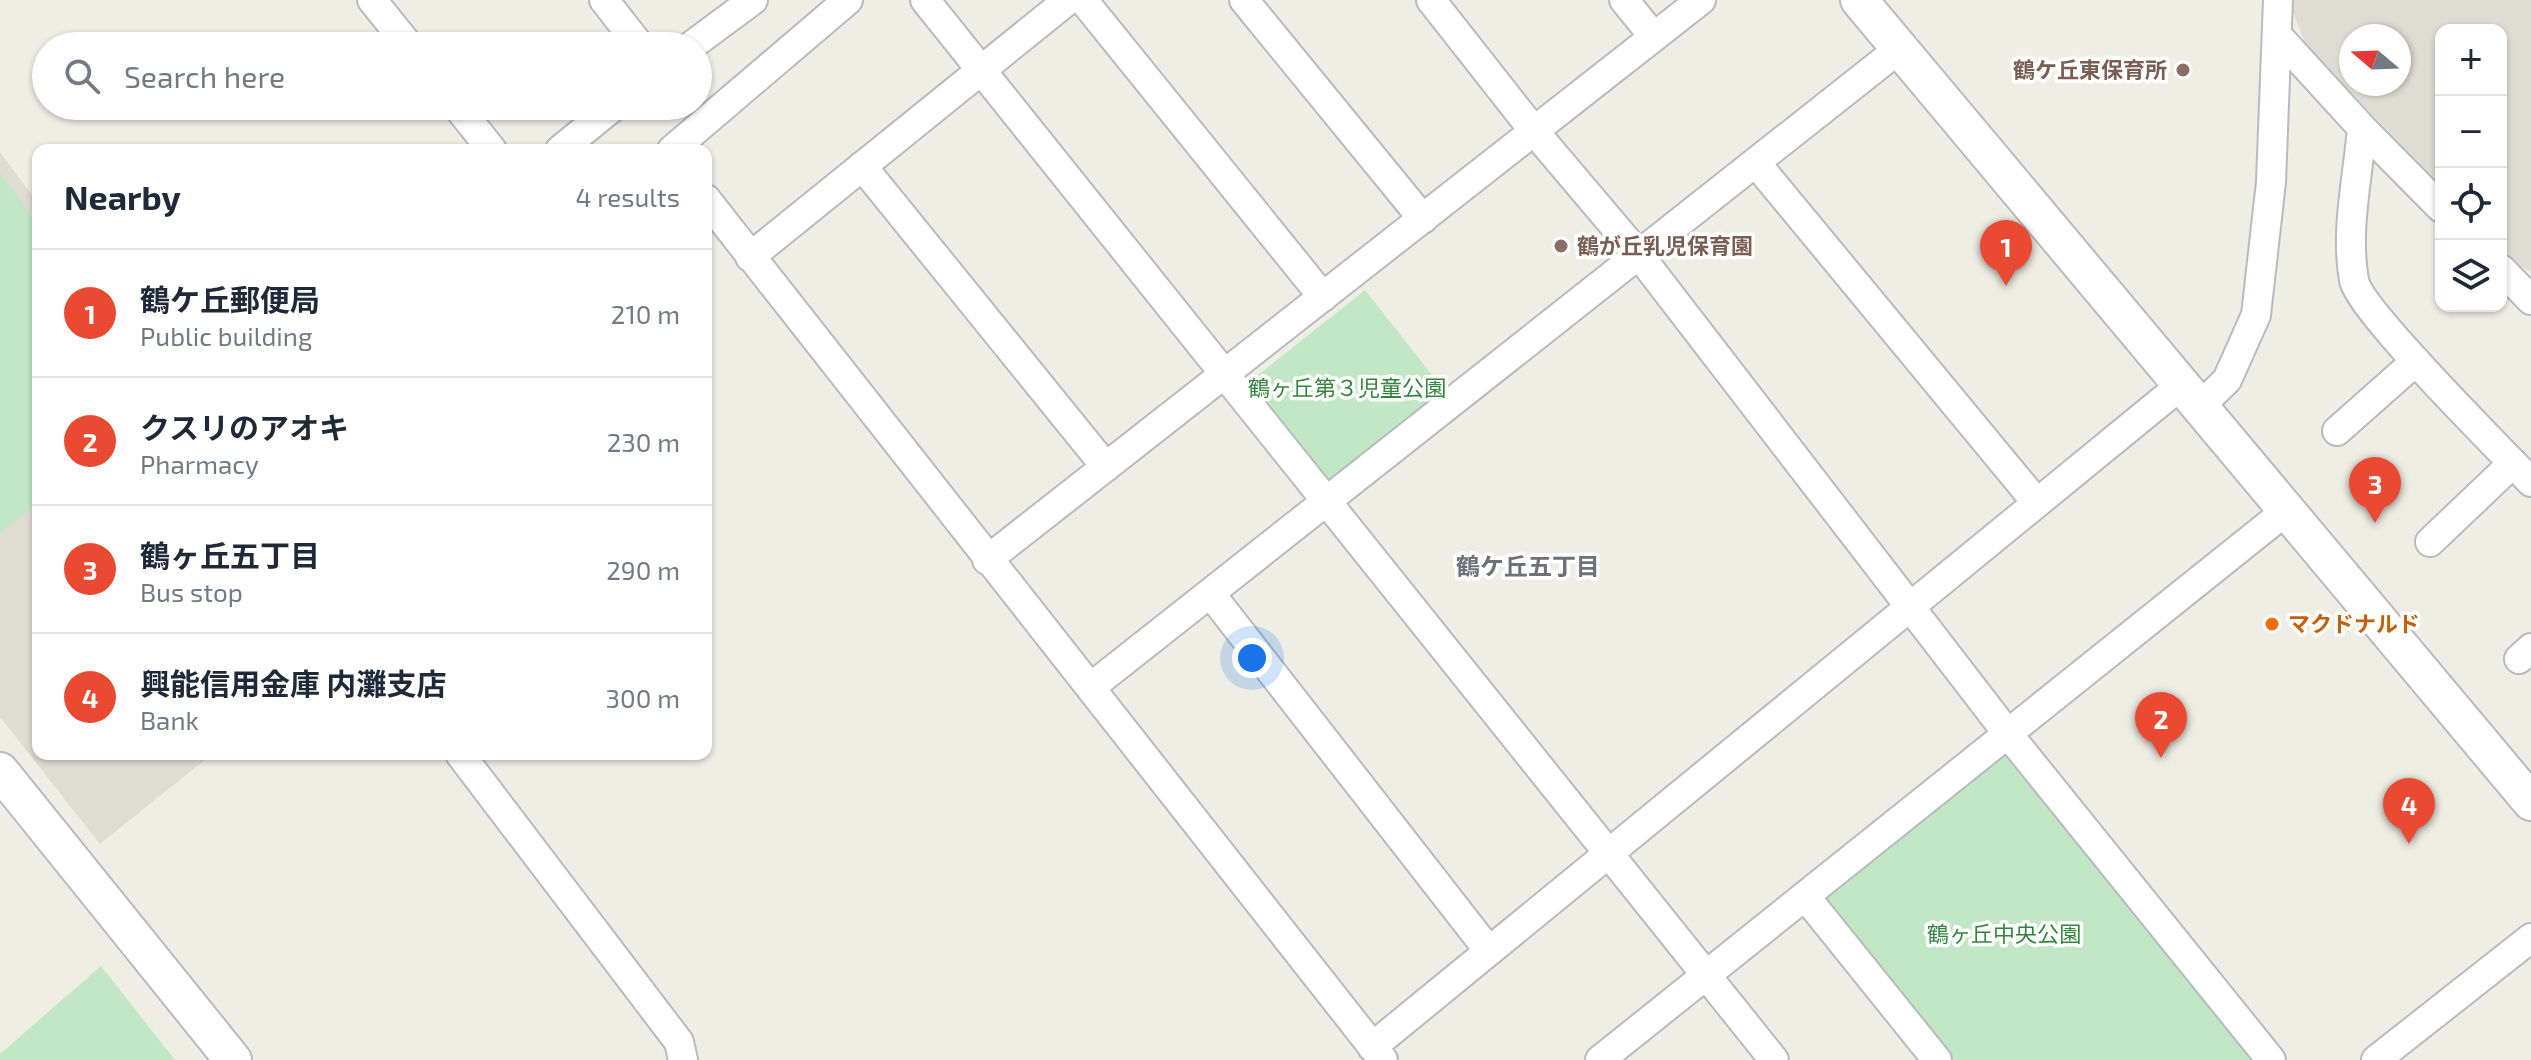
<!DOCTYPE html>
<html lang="en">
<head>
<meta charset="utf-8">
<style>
  :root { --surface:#fff; --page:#f2f2f3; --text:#1f2937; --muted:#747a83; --line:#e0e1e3; --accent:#e94a31 }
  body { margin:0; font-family:"Exo 2","Noto Sans JP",sans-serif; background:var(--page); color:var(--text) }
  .controls { position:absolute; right:24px; top:24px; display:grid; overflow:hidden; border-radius:16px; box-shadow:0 2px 6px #0004 }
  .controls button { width:72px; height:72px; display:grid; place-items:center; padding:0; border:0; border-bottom:2px solid var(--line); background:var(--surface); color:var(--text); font:40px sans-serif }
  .compass { position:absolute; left:2339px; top:24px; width:72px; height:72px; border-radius:50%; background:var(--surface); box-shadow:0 2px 6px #0004; rotate:289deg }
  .you { position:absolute; left:1252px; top:658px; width:28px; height:28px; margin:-20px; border:6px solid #fff; border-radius:50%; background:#1a73e8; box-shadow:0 0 0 12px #1a73e833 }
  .badge { display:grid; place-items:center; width:52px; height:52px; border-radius:50%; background:var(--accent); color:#fff; font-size:26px; font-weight:700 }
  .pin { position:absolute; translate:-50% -66px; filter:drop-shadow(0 2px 4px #0008) }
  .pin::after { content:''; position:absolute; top:42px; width:28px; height:24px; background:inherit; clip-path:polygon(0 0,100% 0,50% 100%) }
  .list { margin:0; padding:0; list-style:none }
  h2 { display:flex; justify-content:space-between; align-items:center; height:104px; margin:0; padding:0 32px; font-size:34px }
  h2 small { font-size:26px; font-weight:400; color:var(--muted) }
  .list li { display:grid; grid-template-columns:52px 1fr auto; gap:24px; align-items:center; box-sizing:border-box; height:128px; padding:0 32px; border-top:2px solid var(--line) }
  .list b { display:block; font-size:30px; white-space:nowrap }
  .list p { margin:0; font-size:26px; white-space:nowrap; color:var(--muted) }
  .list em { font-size:26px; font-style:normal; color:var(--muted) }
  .icon { flex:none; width:44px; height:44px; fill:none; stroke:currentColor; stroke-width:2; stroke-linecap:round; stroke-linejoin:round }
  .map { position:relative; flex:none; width:2531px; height:1060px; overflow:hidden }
  .search { position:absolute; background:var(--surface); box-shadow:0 2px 6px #0004; left:32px; top:32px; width:680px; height:88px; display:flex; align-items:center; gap:20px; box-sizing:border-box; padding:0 28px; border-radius:44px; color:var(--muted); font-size:30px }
  .panel { position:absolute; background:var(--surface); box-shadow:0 2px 6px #0004; left:32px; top:144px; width:680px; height:616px; border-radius:16px }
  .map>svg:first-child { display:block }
  .education { fill:#dfddd3; fill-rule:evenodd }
  .green { fill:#c2e7c4 }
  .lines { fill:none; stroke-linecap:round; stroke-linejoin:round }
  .minor-casing { stroke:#b7babf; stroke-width:32 }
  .tertiary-casing { stroke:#b7babf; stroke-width:40 }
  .minor { stroke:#fff; stroke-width:28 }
  .tertiary { stroke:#fff; stroke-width:36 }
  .education-dot { fill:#8d6e63; stroke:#fff; stroke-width:3 }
  .food-dot { fill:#e8710a; stroke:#fff; stroke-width:3 }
  .labels { text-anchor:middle; stroke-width:7; stroke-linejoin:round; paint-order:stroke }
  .education-label { font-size:22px; font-weight:bold; fill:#785e54; stroke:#fff; text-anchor:end }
  .park-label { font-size:22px; fill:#35843d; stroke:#fff }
  .food-label { font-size:22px; font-weight:bold; fill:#c56008; stroke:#fff; text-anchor:start }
  .neighbourhood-label { font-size:24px; font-weight:bold; fill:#6e7278; stroke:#fff }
</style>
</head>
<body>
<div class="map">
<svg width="2531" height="1060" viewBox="0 0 2531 1060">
  <rect width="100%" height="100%" fill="#efeee5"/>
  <!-- education -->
  <path class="education" d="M 2294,0 L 2531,0 L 2531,271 L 2520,266 L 2501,246 L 2501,30 L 2441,30 L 2441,185 L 2307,48 L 2293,12 ZM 2351,36 L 2399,36 L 2399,84 L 2351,84 Z
    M 0,152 L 38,203 L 38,754 L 212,754 L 100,844 L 0,717 Z"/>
  <!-- green -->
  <path class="green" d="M 0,173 L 38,224 L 38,503 L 0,533 Z
    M 1365,290 L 1447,394 L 1330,486 L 1248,383 Z
    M 2008,751 L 2253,1060 L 1954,1060 L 1825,897 Z
    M 101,966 L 175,1060 L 0,1060 L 0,1054 Z"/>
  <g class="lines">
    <defs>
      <path id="minor" d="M 372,0 L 409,46
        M 604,0 L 640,46
        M 925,0 L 1774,1060
        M 1083,0 L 1323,297
        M 1244,0 L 1423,219
        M 1431,0 L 1534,131 L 1639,255 L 2008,734 L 2271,1060
        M 1624,0 L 1654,37
        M 2277,35 L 2362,128 C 2358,176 2345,232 2354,280 C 2359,310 2502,451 2531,482
        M 691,46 L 753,0
        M 457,106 L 492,150
        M 2362,128 L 2441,208
        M 560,150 L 614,106
        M 672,150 L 848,0
        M 1756,163 L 2037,503
        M 862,166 L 1106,467
        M 706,199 L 1383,1060
        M 750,257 L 1068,0
        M 2501,269 L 2531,300
        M 2199,407 L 2227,380 L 2256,315 L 2271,182 L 2278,0
        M 2337,431 L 2416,361
        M 2430,542 L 2513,463
        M 987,560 L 1701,0
        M 1210,593 L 1489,951
        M 2519,659 L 2531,648
        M 1091,687 L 1899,49
        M 460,754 L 679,1042 L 683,1060
        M 1805,896 L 1937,1060
        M 1372,1047 L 2180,386
        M 1600,1060 L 2286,511
        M 2376,1060 L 2531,938"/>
      <path id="tertiary" d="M 1859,0 L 2531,802
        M 0,771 L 233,1060"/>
    </defs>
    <!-- minor casing -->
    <use href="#minor" class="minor-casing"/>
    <!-- tertiary casing -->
    <use href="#tertiary" class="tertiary-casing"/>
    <!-- minor -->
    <use href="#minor" class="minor"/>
    <!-- tertiary -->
    <use href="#tertiary" class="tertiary"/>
  </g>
  <!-- markers -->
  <g class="education-dot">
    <circle cx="2183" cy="70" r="8"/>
    <circle cx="1561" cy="246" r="8"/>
  </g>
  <circle class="food-dot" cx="2272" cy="624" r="8"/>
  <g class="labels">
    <!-- education labels -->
    <g class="education-label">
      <text x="2167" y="78">鶴ケ丘東保育所</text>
      <text x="1577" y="254" text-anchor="start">鶴が丘乳児保育園</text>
    </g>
    <!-- park labels -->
    <g class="park-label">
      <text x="1347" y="396">鶴ヶ丘第３児童公園</text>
      <text x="2004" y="942">鶴ヶ丘中央公園</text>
    </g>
    <!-- food labels -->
    <g class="food-label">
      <text x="2288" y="632">マクドナルド</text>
    </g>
    <!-- neighbourhood labels -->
    <g class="neighbourhood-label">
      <text x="1528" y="575">鶴ケ丘五丁目</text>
    </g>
  </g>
</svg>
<div class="controls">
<button>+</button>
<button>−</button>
<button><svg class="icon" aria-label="locate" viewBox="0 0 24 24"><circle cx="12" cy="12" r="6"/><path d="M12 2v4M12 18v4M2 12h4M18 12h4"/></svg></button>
<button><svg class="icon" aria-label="layers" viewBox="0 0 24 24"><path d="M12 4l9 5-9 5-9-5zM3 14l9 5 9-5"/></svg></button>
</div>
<svg class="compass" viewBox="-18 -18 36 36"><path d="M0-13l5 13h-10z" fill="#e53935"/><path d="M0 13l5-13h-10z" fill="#747a83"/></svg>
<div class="you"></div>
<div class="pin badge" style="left:2006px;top:286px">1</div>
<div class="pin badge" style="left:2161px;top:758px">2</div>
<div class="pin badge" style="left:2375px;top:523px">3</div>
<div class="pin badge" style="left:2409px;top:844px">4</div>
<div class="search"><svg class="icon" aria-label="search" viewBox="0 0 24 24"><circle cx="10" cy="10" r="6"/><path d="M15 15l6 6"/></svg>Search here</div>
<section class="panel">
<h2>Nearby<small>4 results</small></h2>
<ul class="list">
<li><span class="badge">1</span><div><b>鶴ケ丘郵便局</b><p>Public building</p></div><em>210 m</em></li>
<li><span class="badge">2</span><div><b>クスリのアオキ</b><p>Pharmacy</p></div><em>230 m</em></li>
<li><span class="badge">3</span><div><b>鶴ヶ丘五丁目</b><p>Bus stop</p></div><em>290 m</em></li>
<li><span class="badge">4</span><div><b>興能信用金庫 内灘支店</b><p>Bank</p></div><em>300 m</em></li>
</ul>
</section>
</div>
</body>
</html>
